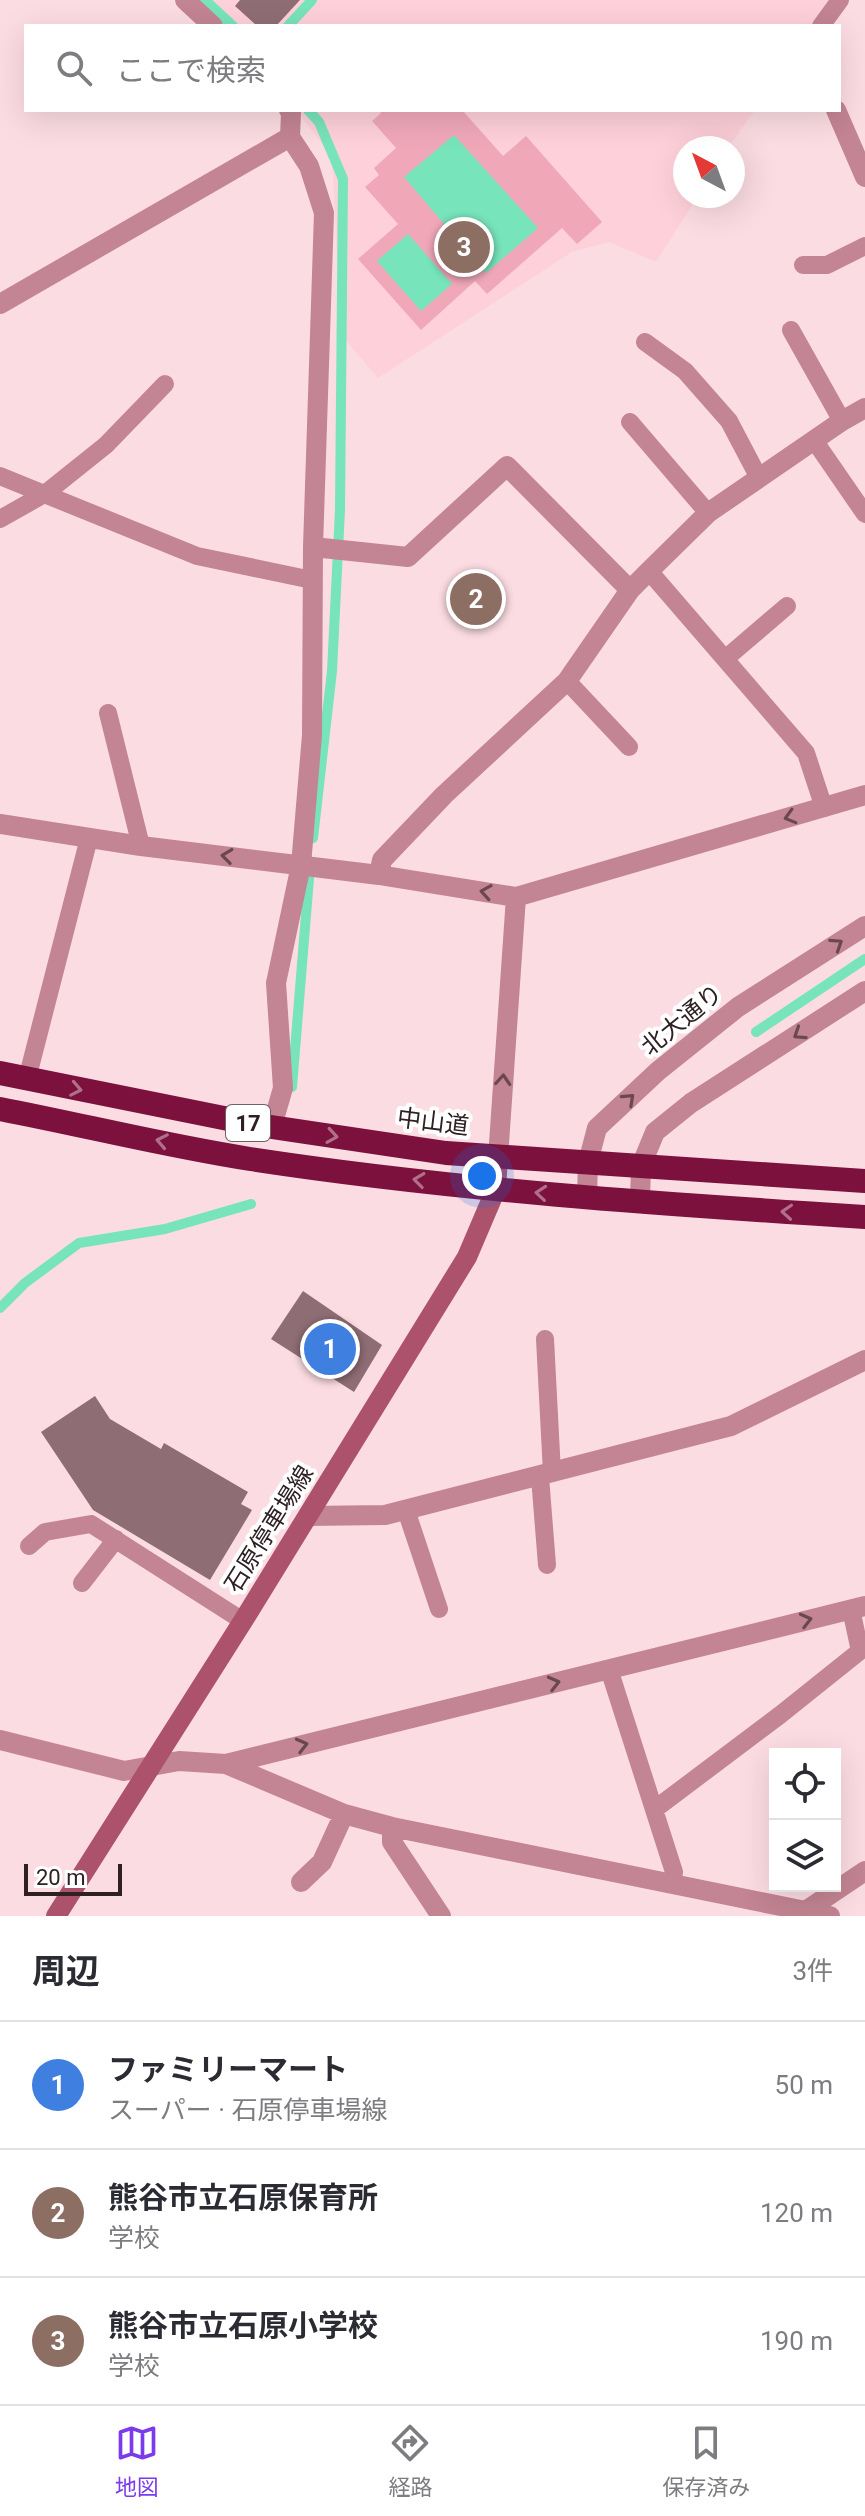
<!DOCTYPE html>
<html lang="ja">
<head>
<meta charset="utf-8">
<style>
  :root { --surface:#fff; --page:#f7f7f7; --text:#2b2b33; --muted:#7c7c81; --line:#e1e1e2; --accent:#7c3aed }
  body { margin:0; font-family:Roboto,"Noto Sans JP",sans-serif; background:var(--page); color:var(--text) }
  .controls { position:absolute; right:24px; bottom:24px; display:grid; overflow:hidden; border-radius:0px; box-shadow:0 8px 32px #0002 }
  .controls button { width:72px; height:72px; display:grid; place-items:center; padding:0; border:0; border-bottom:2px solid var(--line); background:var(--surface); color:var(--text); font:40px sans-serif }
  .compass { position:absolute; left:673px; top:136px; width:72px; height:72px; border-radius:50%; background:var(--surface); box-shadow:0 8px 32px #0002; rotate:319deg }
  .scale { position:absolute; left:24px; bottom:20px; width:98px; box-sizing:border-box; padding-left:8px; border:4px solid #2e2023; border-top:0; font-size:22px; line-height:28px; white-space:nowrap; color:#2e2023; -webkit-text-stroke:6px #fff; paint-order:stroke }
  .you { position:absolute; left:482px; top:1176px; width:28px; height:28px; margin:-20px; border:6px solid #fff; border-radius:50%; background:#1a73e8; box-shadow:0 0 0 12px #1a73e833 }
  .badge { display:grid; place-items:center; width:52px; height:52px; border-radius:50%; background:var(--accent); color:#fff; font-size:26px; font-weight:700 }
  .pin { position:absolute; translate:-50% -50%; border:4px solid #fff; box-shadow:0 2px 8px #0006 }
  .list { margin:0; padding:0; list-style:none }
  h2 { display:flex; justify-content:space-between; align-items:center; height:104px; margin:0; padding:0 32px; font-size:34px }
  h2 small { font-size:26px; font-weight:400; color:var(--muted) }
  .list li { display:grid; grid-template-columns:52px 1fr auto; gap:24px; align-items:center; box-sizing:border-box; height:128px; padding:0 32px; border-top:2px solid var(--line) }
  .list b { display:block; font-size:30px; white-space:nowrap }
  .list p { margin:0; font-size:26px; white-space:nowrap; color:var(--muted) }
  .list em { font-size:26px; font-style:normal; color:var(--muted) }
  .icon { flex:none; width:44px; height:44px; fill:none; stroke:currentColor; stroke-width:2; stroke-linecap:round; stroke-linejoin:round }
  .map { position:relative; flex:none; width:865px; height:1916px; overflow:hidden }
  .search { position:absolute; background:var(--surface); box-shadow:0 8px 32px #0002; left:24px; right:24px; top:24px; height:88px; display:flex; align-items:center; gap:20px; box-sizing:border-box; padding:0 28px; border-radius:0px; color:var(--muted); font-size:30px }
  .sheet { height:488px; background:var(--surface) }
  nav { display:flex; justify-content:space-around; align-items:center; box-sizing:border-box; height:112px; border-top:2px solid var(--line); background:var(--surface); font-size:22px; color:var(--muted) }
  nav a { display:grid; justify-items:center; gap:4px }
  nav .on { color:var(--accent) }
  .map>svg:first-child { display:block }
  .built { fill:#fed0da }
  .green { fill:#f0a8b9 }
  .water { fill:#77e4bb }
  .lines { fill:none; stroke-linecap:round; stroke-linejoin:round }
  .stream { stroke:#77e4bb; stroke-width:10 }
  .building { fill:#8f6d75 }
  .lane { stroke:#c38493; stroke-width:18 }
  .street { stroke:#c38493; stroke-width:20 }
  .secondary { stroke:#ac526c; stroke-width:20 }
  .highway { stroke:#7b113c; stroke-width:24 }
  .oneway { stroke:#6a4850 }
  .oneway2 { stroke:#b0708a }
  .labels { text-anchor:middle; stroke-width:8; stroke-linejoin:round; paint-order:stroke }
  .shield { fill:#fff; stroke:#6d6365; stroke-width:2 }
  .shield-label { font-size:22px; font-weight:bold; fill:#2e2023 }
  .street-label { font-size:24px; fill:#2e2023; stroke:#fff }
</style>
</head>
<body>
<div class="map">
<svg width="865" height="1916" viewBox="0 0 865 1916">
  <rect width="100%" height="100%" fill="#fbdce2"/>
  <!-- built -->
  <path class="built" d="M 195,0 L 830,0 L 812,26 L 223,26 Z
    M 296,110 L 755,110 L 728,148 L 685,148 L 685,196 L 698,196 L 656,262 L 609,242 L 572,252 L 378,378 L 341,335 L 332,156 Z"/>
  <!-- green -->
  <path class="green" d="M 378,110 L 462,110 L 503,156 L 526,136 L 602,222 L 577,244 L 562,228 L 487,294 L 475,281 L 421,330 L 358,259 L 398,224 L 365,187 L 379,175 L 374,168 L 396,148 L 372,121 L 381,113 Z"/>
  <!-- water -->
  <path class="water" d="M 454,135 L 538,228 L 486,273 L 404,177 Z
    M 408,234 L 452,284 L 421,311 L 377,261 Z"/>
  <g class="lines">
    <!-- stream -->
    <path class="stream" d="M 205,0 L 233,26
      M 288,26 L 312,0
      M 308,110 L 319,122 L 343,179 L 340,510 L 332,671 L 313,838
      M 756,1032 L 865,959
      M 292,1087 L 310,866
      M 0,1308 L 25,1283 L 79,1243 L 165,1229 L 251,1204"/>
  </g>
  <!-- building -->
  <path class="building" d="M 240,0 L 300,0 L 276,26 L 257,26 L 235,6 Z
    M 303,1291 L 382,1345 L 354,1392 L 271,1339 Z
    M 95,1396 L 110,1419 L 161,1449 L 164,1443 L 248,1492 L 241,1504 L 252,1510 L 210,1580 L 93,1510 L 41,1432 Z"/>
  <g class="lines">
    <!-- lane -->
    <path class="lane" d="M 821,26 L 840,0
      M 803,265 L 827,265 L 865,246
      M 791,330 L 842,421
      M 645,342 L 685,371 L 729,421 L 759,478
      M 630,422 L 708,513
      M 814,440 L 865,514
      M 0,476 L 197,556 L 312,580
      M 0,519 L 46,493 L 106,445 L 165,384
      M 649,571 L 806,753 L 824,808
      M 725,659 L 787,606
      M 567,681 L 629,747
      M 108,713 L 141,846
      M 27,1079 L 89,838
      M 545,1339 L 552,1473
      M 540,1477 L 547,1565
      M 406,1510 L 439,1609
      M 29,1546 L 45,1532 L 91,1524 L 243,1621
      M 82,1583 L 116,1539
      M 609,1669 L 674,1872 L 672,1884
      M 655,1809 L 780,1715 L 860,1651 L 851,1609"/>
    <!-- street -->
    <path class="street" d="M 185,0 L 213,26
      M 836,110 L 865,177
      M 0,304 L 290,137
      M 313,547 L 408,557 L 507,466 L 630,590
      M 0,824 L 141,846 L 379,875 L 516,897 L 865,795
      M 379,875 L 382,860 L 444,795 L 567,681 L 630,590 L 649,571 L 708,513 L 842,421 L 865,408
      M 272,1126 L 283,1088 L 276,983 L 301,865 L 312,735 L 313,547 L 324,213 L 309,166 L 290,137 L 291,113 L 289,110
      M 498,1158 L 516,897
      M 587,1197 L 588,1162 L 597,1128 L 658,1071 L 738,1007 L 865,926
      M 640,1201 L 641,1166 L 655,1132 L 691,1103 L 865,991
      M 308,1516 L 385,1515 L 731,1426 L 865,1360
      M 0,1740 L 124,1771 L 179,1761 L 226,1764 L 344,1814 L 392,1827 L 830,1916
      M 226,1764 L 865,1606
      M 392,1827 L 392,1842 L 441,1916
      M 301,1882 L 322,1862 L 344,1814
      M 798,1916 L 865,1871"/>
    <!-- secondary -->
    <path class="secondary" d="M 56,1916 L 243,1621 L 467,1257 L 496,1189 L 498,1158"/>
    <!-- highway -->
    <path class="highway" d="M 0,1073 L 258,1125 L 446,1153 L 865,1181
      M 0,1109 C 83,1125 166,1146 250,1159 C 453,1190 660,1204 865,1217"/>
  </g>
  <!-- one-way arrows -->
  <defs><path id="oneway-chevron" d="M-2-3.5L2.5 0L-2 3.5" fill="none" stroke-width="1.6" stroke-linecap="round" stroke-linejoin="round" transform="scale(2)"/></defs>
  <g class="oneway">
    <use href="#oneway-chevron" transform="translate(790 817) rotate(164)"/>
    <use href="#oneway-chevron" transform="translate(227 856) rotate(-173)"/>
    <use href="#oneway-chevron" transform="translate(486 892) rotate(-171)"/>
    <use href="#oneway-chevron" transform="translate(837 944) rotate(-33)"/>
    <use href="#oneway-chevron" transform="translate(799 1034) rotate(147)"/>
    <use href="#oneway-chevron" transform="translate(503 1080) rotate(-86)"/>
    <use href="#oneway-chevron" transform="translate(629 1099) rotate(-43)"/>
    <use href="#oneway-chevron" transform="translate(806 1620) rotate(-14)"/>
    <use href="#oneway-chevron" transform="translate(554 1683) rotate(-14)"/>
    <use href="#oneway-chevron" transform="translate(302 1745) rotate(-14)"/>
  </g>
  <g class="oneway2">
    <use href="#oneway-chevron" transform="translate(76 1089) rotate(11)"/>
    <use href="#oneway-chevron" transform="translate(332 1136) rotate(9)"/>
    <use href="#oneway-chevron" transform="translate(162 1141) rotate(-169)"/>
    <use href="#oneway-chevron" transform="translate(419 1180) rotate(-173)"/>
    <use href="#oneway-chevron" transform="translate(541 1193) rotate(-175)"/>
    <use href="#oneway-chevron" transform="translate(787 1212) rotate(-176)"/>
  </g>
  <g class="labels">
    <!-- shield labels -->
    <rect class="shield" x="226" y="1105" width="44" height="36" rx="6"/>
    <g class="shield-label">
      <text x="248" y="1131">17</text>
    </g>
    <!-- street labels -->
    <g class="street-label">
      <text transform="translate(682 1020) rotate(-39)" y="8">北大通り</text>
      <text transform="translate(433 1122) rotate(7)" y="8">中山道</text>
      <text transform="translate(269 1529) rotate(-58)" y="8">石原停車場線</text>
    </g>
  </g>
</svg>
<div class="controls">
<button><svg class="icon" aria-label="locate" viewBox="0 0 24 24"><circle cx="12" cy="12" r="6"/><path d="M12 2v4M12 18v4M2 12h4M18 12h4"/></svg></button>
<button><svg class="icon" aria-label="layers" viewBox="0 0 24 24"><path d="M12 4l9 5-9 5-9-5zM3 14l9 5 9-5"/></svg></button>
</div>
<svg class="compass" viewBox="-18 -18 36 36"><path d="M0-13l5 13h-10z" fill="#e53935"/><path d="M0 13l5-13h-10z" fill="#7c7c81"/></svg>
<div class="scale">20 m</div>
<div class="you"></div>
<div class="pin badge" style="left:330px;top:1349px;background:#3f7fe0">1</div>
<div class="pin badge" style="left:476px;top:599px;background:#8d6e63">2</div>
<div class="pin badge" style="left:464px;top:247px;background:#8d6e63">3</div>
<div class="search"><svg class="icon" aria-label="search" viewBox="0 0 24 24"><circle cx="10" cy="10" r="6"/><path d="M15 15l6 6"/></svg>ここで検索</div>
</div>
<section class="sheet">
<h2>周辺<small>3件</small></h2>
<ul class="list">
<li><span class="badge" style="background:#3f7fe0">1</span><div><b>ファミリーマート</b><p>スーパー · 石原停車場線</p></div><em>50 m</em></li>
<li><span class="badge" style="background:#8d6e63">2</span><div><b>熊谷市立石原保育所</b><p>学校</p></div><em>120 m</em></li>
<li><span class="badge" style="background:#8d6e63">3</span><div><b>熊谷市立石原小学校</b><p>学校</p></div><em>190 m</em></li>
</ul>
</section>
<nav>
<a class="on"><svg class="icon" aria-label="map" viewBox="0 0 24 24"><path d="M3 6l6-2 6 2 6-2v14l-6 2-6-2-6 2zM9 4v14M15 6v14"/></svg>地図</a>
<a><svg class="icon" aria-label="directions" viewBox="0 0 24 24"><path d="M12 3l9 9-9 9-9-9zM9 14v-3h6M13 9l2 2-2 2"/></svg>経路</a>
<a><svg class="icon" aria-label="saved" viewBox="0 0 24 24"><path d="M7 4h10v16l-5-4-5 4z"/></svg>保存済み</a>
</nav>
</body>
</html>
